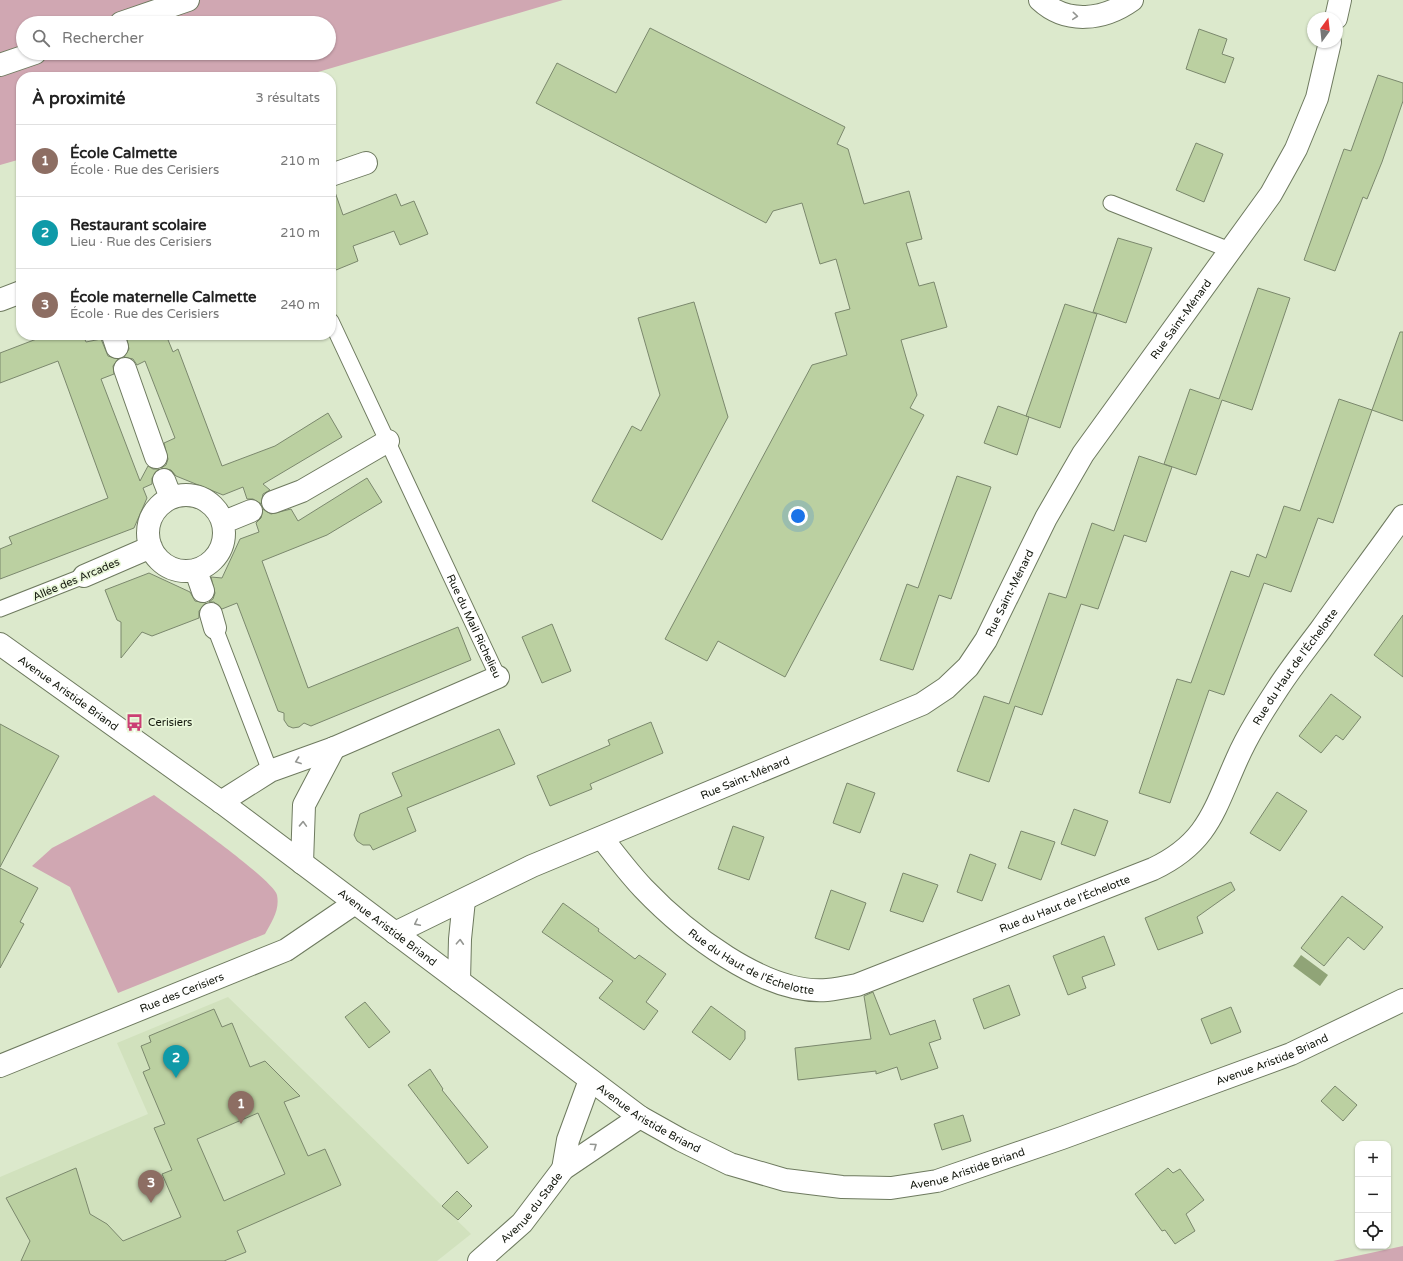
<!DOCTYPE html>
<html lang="fr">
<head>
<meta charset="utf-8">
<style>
  :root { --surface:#fff; --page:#f2f2f2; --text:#222; --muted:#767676; --line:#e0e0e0; --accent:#b45309 }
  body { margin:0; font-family:"Varela Round",sans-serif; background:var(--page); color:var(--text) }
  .controls { position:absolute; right:12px; bottom:12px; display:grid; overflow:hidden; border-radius:8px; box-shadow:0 1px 3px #0004 }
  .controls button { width:36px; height:36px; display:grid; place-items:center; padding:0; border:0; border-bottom:1px solid var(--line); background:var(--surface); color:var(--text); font:20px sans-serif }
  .compass { position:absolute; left:1307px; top:12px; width:36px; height:36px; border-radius:50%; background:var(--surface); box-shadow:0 1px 3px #0004; rotate:15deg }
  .you { position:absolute; left:798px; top:516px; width:14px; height:14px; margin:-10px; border:3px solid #fff; border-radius:50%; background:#1a73e8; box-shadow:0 0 0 6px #1a73e833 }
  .badge { display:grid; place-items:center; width:26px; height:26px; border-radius:50%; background:var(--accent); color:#fff; font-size:13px; font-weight:700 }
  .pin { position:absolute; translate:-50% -33px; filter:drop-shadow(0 1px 2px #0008) }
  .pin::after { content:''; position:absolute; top:21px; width:14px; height:12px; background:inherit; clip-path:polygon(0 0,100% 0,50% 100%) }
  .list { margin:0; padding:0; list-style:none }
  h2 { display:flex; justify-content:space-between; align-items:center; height:52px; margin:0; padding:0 16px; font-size:17px }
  h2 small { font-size:13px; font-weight:400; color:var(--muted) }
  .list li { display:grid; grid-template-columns:26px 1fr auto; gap:12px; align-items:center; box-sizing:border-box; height:72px; padding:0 16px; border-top:1px solid var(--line) }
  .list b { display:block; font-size:15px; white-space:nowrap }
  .list p { margin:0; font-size:13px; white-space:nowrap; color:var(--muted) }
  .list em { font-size:13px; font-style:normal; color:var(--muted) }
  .icon { flex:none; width:22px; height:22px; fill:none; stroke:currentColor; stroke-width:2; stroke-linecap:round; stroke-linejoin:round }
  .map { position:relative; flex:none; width:1403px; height:1261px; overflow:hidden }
  .search { position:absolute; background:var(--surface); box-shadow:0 1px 3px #0004; left:16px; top:16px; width:320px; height:44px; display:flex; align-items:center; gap:10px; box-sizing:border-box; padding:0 14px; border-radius:22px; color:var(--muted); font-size:15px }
  .panel { position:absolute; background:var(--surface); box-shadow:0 1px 3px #0004; left:16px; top:72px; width:320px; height:268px; border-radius:16px }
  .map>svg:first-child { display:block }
  .built { fill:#d1e1bd }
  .green { fill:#d0a7b2; fill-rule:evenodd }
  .water { fill:#90a477 }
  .building { fill:#bbd0a1; stroke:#7b886d; fill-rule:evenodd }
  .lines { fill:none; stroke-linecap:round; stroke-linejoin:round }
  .service-casing { stroke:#6e7a5f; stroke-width:17 }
  .pedestrian-casing { stroke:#6e7a5f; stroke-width:24 }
  .minor-casing { stroke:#6e7a5f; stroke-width:24 }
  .primary-casing { stroke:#6e7a5f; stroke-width:24 }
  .service { stroke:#fff; stroke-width:15 }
  .pedestrian { stroke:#fff; stroke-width:22 }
  .minor { stroke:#fff; stroke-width:22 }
  .primary { stroke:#fff; stroke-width:22 }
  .oneway { stroke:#949692 }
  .labels { text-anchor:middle; stroke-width:3.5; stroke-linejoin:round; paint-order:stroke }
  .street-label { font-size:11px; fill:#12160c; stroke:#e9f7d9 }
  .poi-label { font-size:11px; fill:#12160c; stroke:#e9f7d9; text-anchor:start }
</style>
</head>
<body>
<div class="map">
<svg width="1403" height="1261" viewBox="0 0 1403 1261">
  <rect width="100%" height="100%" fill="#dce9cc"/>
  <!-- built -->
  <path class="built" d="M 228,997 L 471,1234 L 437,1261 L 0,1261 L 0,1177 L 148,1114 L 117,1043 Z"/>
  <!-- green -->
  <path class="green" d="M 0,0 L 563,0 L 301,77 L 21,77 L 21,159 L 0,165 ZM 23,23 L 329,23 L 329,53 L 23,53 Z
    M 154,795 C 173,809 273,879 277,895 C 280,910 272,921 265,934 L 118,993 L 70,887 L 32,866 L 52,848 Z
    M 1403,1246 L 1403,1261 L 1333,1261 Z"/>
  <!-- water -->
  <path class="water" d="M 1301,955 L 1328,975 L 1320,986 L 1293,966 Z"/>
  <!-- building -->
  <path class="building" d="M 650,28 L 845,127 L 837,144 L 848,149 L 864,204 L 909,191 L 922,239 L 906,243 L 919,286 L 934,282 L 947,327 L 901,340 L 917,395 L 910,408 L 924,415 L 785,677 L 718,641 L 707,661 L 665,639 L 812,365 L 847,355 L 835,313 L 850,309 L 836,259 L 820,264 L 802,203 L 773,211 L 766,223 L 536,103 L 557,63 L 616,93 Z
    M 1199,29 L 1227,39 L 1222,54 L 1234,58 L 1225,83 L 1186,69 Z
    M 1378,75 L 1403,83 L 1403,101 L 1382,162 L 1367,199 L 1363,197 L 1335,271 L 1304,260 L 1344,149 L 1351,151 Z
    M 1196,143 L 1223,154 L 1204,202 L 1176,190 Z
    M 331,192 L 335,192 L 343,215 L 396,194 L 401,206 L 414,201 L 428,234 L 400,245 L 394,231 L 353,246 L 358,261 L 336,270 L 331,257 Z
    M 1118,238 L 1152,248 L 1126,323 L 1093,312 Z
    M 1258,288 L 1290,298 L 1252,410 L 1222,400 L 1196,475 L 1164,464 L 1190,389 L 1219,399 Z
    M 694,302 L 728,417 L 662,540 L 592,501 L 632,426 L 641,431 L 660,395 L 638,318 Z
    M 1065,304 L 1097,314 L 1060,428 L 1026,416 Z
    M 1400,332 L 1403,332 L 1403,421 L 1372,410 Z
    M 47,335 L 83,335 L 86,342 L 101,339 L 108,356 L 118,359 L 113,366 L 114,374 L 101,379 L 140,481 L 148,466 L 153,469 L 159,469 L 152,478 L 152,484 L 143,488 L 147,498 L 134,528 L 0,579 L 0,549 L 12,544 L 9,537 L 108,498 L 58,361 L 0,383 L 0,353 Z
    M 126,335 L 166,335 L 173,352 L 178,349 L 222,466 L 275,446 L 328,413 L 342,437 L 263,484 L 270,490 L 263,494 L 261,504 L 253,499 L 247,499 L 243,487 L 223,495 L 176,476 L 171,470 L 161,468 L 166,465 L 168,459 L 164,443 L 175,438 L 145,361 L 137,365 L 133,359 L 124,357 L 129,349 Z
    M 1339,399 L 1372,410 L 1333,523 L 1318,518 L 1291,592 L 1264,583 L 1224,695 L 1209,690 L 1170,803 L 1139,793 L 1177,679 L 1191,683 L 1231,571 L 1249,577 L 1257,554 L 1266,558 L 1284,506 L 1300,511 Z
    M 998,406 L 1029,417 L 1017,455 L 984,443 Z
    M 1139,456 L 1172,467 L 1146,542 L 1124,535 L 1098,609 L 1081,604 L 1042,715 L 1015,706 L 989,782 L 957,771 L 984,696 L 1009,704 L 1049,593 L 1066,598 L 1092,523 L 1114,531 Z
    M 957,476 L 991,487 L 951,599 L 939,595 L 913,670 L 880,660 L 907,584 L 918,588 Z
    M 367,478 L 382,502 L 327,535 L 262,561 L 308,688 L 458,627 L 471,660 L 311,726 L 304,723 L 299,727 L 293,728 L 288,726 L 284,720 L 284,713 L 278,711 L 237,603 L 222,609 L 214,602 L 209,602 L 213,599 L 215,593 L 211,577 L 222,578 L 240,539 L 259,532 L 256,523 L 261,518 L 263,509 L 271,514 L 291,509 L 298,521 Z
    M 149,573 L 190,592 L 195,601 L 206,603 L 199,611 L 199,618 L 152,636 L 142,632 L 121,658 L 121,622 L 117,620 L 105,590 Z
    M 1403,615 L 1403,677 L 1374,655 Z
    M 552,624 L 571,671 L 542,683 L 522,637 Z
    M 1331,694 L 1361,717 L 1343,740 L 1336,735 L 1321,753 L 1299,736 Z
    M 651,722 L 663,753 L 590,784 L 592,789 L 550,806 L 537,776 L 610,745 L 608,740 Z
    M 0,724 L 59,756 L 0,867 Z
    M 499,729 L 515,764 L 407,808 L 416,831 L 373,850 L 370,845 L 363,845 L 357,841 L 354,835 L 360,814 L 402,796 L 392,773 Z
    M 847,783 L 875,793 L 860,833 L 833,823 Z
    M 1277,792 L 1307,811 L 1280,851 L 1250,833 Z
    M 1074,809 L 1108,821 L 1095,856 L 1061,844 Z
    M 733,826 L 764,837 L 749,880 L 718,869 Z
    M 1021,831 L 1055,842 L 1041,880 L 1008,868 Z
    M 970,854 L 996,864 L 982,901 L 957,892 Z
    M 0,868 L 38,888 L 20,922 L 24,924 L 0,968 Z
    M 903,873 L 938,885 L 923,922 L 890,911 Z
    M 1231,882 L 1235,890 L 1197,917 L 1203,933 L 1158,950 L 1145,918 Z
    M 831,890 L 866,903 L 849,950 L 815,938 Z
    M 1342,896 L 1383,927 L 1364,950 L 1348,937 L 1324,966 L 1301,948 Z
    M 563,903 L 599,929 L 598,931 L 635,959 L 639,955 L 666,974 L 646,1002 L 658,1011 L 644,1030 L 599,998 L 613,981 L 542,932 Z
    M 1104,936 L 1115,965 L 1082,977 L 1086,988 L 1068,995 L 1053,956 Z
    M 1009,985 L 1020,1015 L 984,1029 L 973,999 Z
    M 873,992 L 890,1035 L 935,1020 L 941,1039 L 929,1043 L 938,1068 L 901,1080 L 897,1067 L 876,1074 L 876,1071 L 798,1080 L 795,1048 L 871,1039 L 864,996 Z
    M 365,1002 L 390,1032 L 369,1048 L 345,1017 Z
    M 711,1006 L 745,1031 L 745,1039 L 730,1060 L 692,1032 Z
    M 1231,1007 L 1241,1032 L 1211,1044 L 1201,1019 Z
    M 214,1009 L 222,1027 L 232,1023 L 250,1067 L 265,1061 L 300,1096 L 284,1102 L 308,1156 L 325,1149 L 341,1185 L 237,1231 L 246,1252 L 224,1261 L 21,1261 L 30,1241 L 6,1198 L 76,1168 L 90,1214 L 107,1224 L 123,1241 L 181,1217 L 162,1174 L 172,1170 L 154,1128 L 165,1124 L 143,1072 L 150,1069 L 141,1046 L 151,1042 L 149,1036 ZM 258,1113 L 285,1174 L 224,1201 L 197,1139 Z
    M 430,1069 L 443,1089 L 442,1090 L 488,1147 L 468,1164 L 408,1085 Z
    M 1335,1086 L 1357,1105 L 1343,1121 L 1321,1101 Z
    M 963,1115 L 971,1141 L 942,1150 L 934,1124 Z
    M 1168,1168 L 1173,1173 L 1180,1169 L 1204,1200 L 1186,1214 L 1195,1231 L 1175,1244 L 1165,1230 L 1162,1231 L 1135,1194 Z
    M 457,1191 L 472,1206 L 458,1220 L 442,1206 Z"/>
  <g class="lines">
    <defs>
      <g id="service">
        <path d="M 1111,203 L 1232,251"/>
        <path id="s1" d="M 331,321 L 498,677"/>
        <path d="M 0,609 L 84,576"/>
        <path d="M 215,628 L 270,771"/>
      </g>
      <path id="pedestrian" d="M 1040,0 C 1067,25 1104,20 1132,0
        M 113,335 L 117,347
        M 125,369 L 156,457
        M 164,480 L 171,498
        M148 533a38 38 0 1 1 76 0a38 38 0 1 1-76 0Z
        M 273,502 L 302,491 L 388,441
        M 224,522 L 251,511
        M 196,571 L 203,591
        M 84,576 L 151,547
        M 211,614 L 215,628"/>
      <g id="minor">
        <path d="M 1336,18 L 1340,0"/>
        <path d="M 331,175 L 366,163"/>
        <path d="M 0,300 L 21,292"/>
        <path id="s2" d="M 0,644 L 221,802 L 640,1117 L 681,1140 L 730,1164 L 785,1180 L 842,1187 L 891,1188 L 937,1181 L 1062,1138 L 1291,1054 L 1403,1000"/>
        <path d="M 221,802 L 270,771 L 334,748 L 498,677"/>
        <path id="s3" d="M 602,838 C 615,855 628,872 643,888 C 684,931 764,995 827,990 C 837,989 847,987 857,985 L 1153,869 C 1208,843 1214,810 1237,759 C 1248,734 1263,711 1278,688 C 1291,668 1306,649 1321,629 C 1348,591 1376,554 1403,516"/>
        <path d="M 302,863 L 304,805 L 334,748"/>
        <path id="s4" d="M 395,933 L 532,866 L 922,704 L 946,688 L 968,667 L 986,640 L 1046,518 L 1083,454 L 1271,194 L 1296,149 L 1317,98 L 1330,42"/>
        <path d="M 459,981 L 460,939 L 464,900"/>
        <path id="s5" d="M 0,1066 L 286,950 L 355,903"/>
        <path d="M 563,1169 L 568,1140 L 590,1080"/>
        <path id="s6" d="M 479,1261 L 522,1223 L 563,1169 L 640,1117"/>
      </g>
      <path id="primary" d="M 121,23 L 188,0
        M 0,65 L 35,53"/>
    </defs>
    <!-- service casing -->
    <use href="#service" class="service-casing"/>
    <!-- pedestrian casing -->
    <use href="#pedestrian" class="pedestrian-casing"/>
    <!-- minor casing -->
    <use href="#minor" class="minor-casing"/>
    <!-- primary casing -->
    <use href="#primary" class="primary-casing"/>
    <!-- service -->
    <use href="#service" class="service"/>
    <!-- pedestrian -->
    <use href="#pedestrian" class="pedestrian"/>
    <!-- minor -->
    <use href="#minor" class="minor"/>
    <!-- primary -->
    <use href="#primary" class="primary"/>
  </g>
  <!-- one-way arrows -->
  <defs><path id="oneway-chevron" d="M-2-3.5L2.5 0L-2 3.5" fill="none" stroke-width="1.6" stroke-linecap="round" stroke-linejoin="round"/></defs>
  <g class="oneway">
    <use href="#oneway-chevron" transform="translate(1075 16) rotate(5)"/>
    <use href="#oneway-chevron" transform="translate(298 761) rotate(160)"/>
    <use href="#oneway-chevron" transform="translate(303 824) rotate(-88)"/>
    <use href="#oneway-chevron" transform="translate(417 923) rotate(154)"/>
    <use href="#oneway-chevron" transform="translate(460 942) rotate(-87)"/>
    <use href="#oneway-chevron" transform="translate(594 1146) rotate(-35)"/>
  </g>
  <!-- icons -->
  <defs>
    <symbol id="bus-bare" viewBox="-9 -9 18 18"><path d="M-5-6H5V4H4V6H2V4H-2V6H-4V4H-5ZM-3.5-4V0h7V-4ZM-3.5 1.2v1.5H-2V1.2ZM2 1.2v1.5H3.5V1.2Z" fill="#cb3f74" stroke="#e9f7d9" stroke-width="2.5" paint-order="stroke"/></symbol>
  </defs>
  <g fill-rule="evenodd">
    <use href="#bus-bare" x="122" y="710" width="25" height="25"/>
  </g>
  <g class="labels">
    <!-- street labels -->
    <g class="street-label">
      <text dy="4" stroke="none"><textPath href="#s4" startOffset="1043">Rue Saint-Ménard</textPath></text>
      <text transform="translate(76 579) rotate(-23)" y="4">Allée des Arcades</text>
      <text dy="4" stroke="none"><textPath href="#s4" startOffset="719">Rue Saint-Ménard</textPath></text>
      <text dy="4" stroke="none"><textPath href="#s1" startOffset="337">Rue du Mail Richelieu</textPath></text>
      <text dy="4" stroke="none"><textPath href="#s3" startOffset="881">Rue du Haut de l'Échelotte</textPath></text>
      <text dy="4" stroke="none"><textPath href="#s2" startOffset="84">Avenue Aristide Briand</textPath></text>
      <text dy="4" stroke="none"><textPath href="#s4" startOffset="383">Rue Saint-Ménard</textPath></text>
      <text dy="4" stroke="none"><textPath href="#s3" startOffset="534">Rue du Haut de l'Échelotte</textPath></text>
      <text dy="4" stroke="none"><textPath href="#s2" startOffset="480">Avenue Aristide Briand</textPath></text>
      <text dy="4" stroke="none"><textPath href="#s3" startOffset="198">Rue du Haut de l'Échelotte</textPath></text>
      <text dy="4" stroke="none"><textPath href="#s5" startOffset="196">Rue des Cerisiers</textPath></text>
      <text dy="4" stroke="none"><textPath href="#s2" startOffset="1464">Avenue Aristide Briand</textPath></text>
      <text dy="4" stroke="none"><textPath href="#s2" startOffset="804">Avenue Aristide Briand</textPath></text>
      <text dy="4" stroke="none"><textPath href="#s2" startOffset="1140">Avenue Aristide Briand</textPath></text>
      <text dy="4" stroke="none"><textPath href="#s6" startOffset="75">Avenue du Stade</textPath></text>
    </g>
    <!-- poi labels -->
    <g class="poi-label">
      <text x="148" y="726">Cerisiers</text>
    </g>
  </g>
</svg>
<div class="controls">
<button>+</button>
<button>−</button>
<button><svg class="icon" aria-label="locate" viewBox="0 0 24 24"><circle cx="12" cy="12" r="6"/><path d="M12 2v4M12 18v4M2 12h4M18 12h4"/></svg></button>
</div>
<svg class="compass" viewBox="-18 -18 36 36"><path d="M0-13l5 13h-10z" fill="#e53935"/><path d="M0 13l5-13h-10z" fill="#767676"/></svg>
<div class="you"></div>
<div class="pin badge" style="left:241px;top:1124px;background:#8d6e63">1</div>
<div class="pin badge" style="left:176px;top:1078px;background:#0f9aa8">2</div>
<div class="pin badge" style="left:151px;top:1203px;background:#8d6e63">3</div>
<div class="search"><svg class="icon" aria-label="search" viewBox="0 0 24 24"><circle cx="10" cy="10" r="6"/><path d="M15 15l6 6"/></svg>Rechercher</div>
<section class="panel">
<h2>À proximité<small>3 résultats</small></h2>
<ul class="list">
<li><span class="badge" style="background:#8d6e63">1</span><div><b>École Calmette</b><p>École · Rue des Cerisiers</p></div><em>210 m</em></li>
<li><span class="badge" style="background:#0f9aa8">2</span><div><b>Restaurant scolaire</b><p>Lieu · Rue des Cerisiers</p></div><em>210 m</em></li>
<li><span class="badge" style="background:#8d6e63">3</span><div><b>École maternelle Calmette</b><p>École · Rue des Cerisiers</p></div><em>240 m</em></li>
</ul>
</section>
</div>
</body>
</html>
